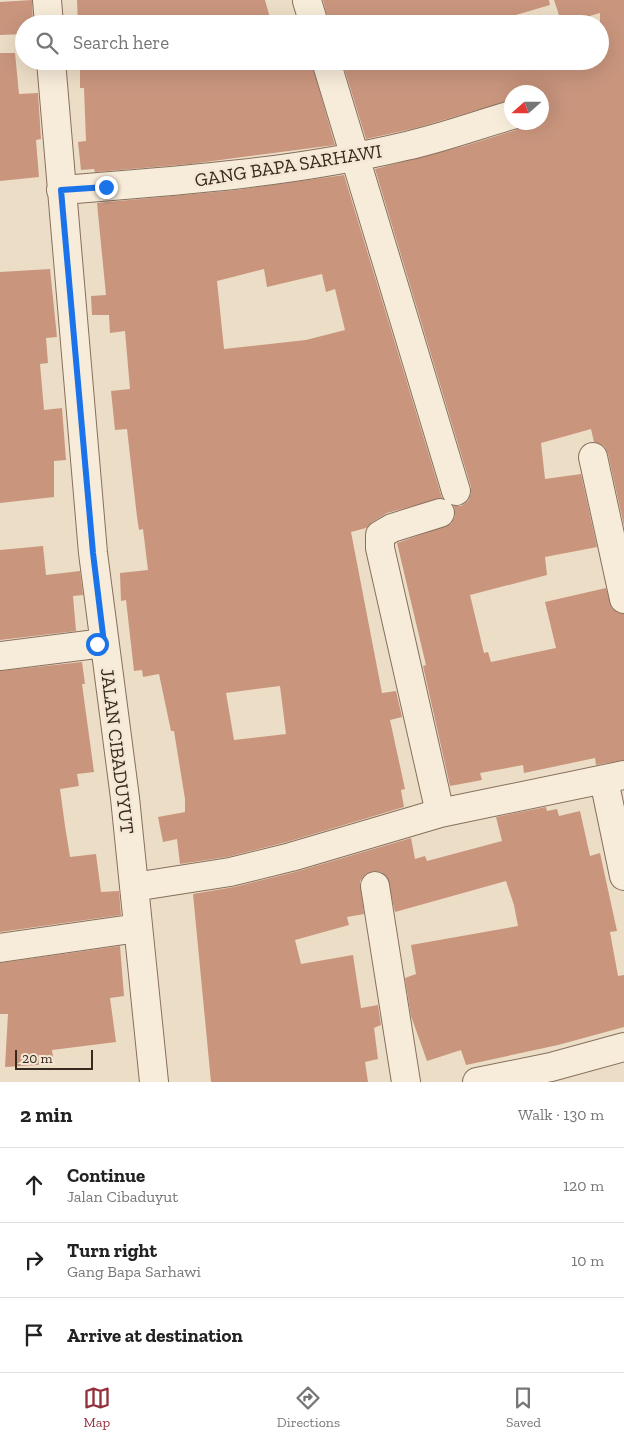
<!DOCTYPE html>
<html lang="en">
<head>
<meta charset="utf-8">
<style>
  :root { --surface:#fff; --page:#f6f6f6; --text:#222; --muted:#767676; --line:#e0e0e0; --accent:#932f3a }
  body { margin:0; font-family:"Zilla Slab",serif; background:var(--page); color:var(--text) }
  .compass { position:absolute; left:504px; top:85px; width:45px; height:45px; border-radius:50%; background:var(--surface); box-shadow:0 5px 20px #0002; rotate:249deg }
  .scale { position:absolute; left:15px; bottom:12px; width:78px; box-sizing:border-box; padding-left:5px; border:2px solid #38291f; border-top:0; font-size:14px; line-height:18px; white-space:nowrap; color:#38291f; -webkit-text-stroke:4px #f4e8d5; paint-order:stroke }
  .stop { position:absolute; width:15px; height:15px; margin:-11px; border:4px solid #1a73e8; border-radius:50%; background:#fff }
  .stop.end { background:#1a73e8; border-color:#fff; box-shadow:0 1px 5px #0008 }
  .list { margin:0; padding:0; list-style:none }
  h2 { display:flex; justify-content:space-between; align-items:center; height:65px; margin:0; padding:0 20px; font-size:21px }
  h2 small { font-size:16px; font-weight:400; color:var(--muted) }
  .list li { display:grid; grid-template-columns:32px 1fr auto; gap:15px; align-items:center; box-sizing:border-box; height:75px; padding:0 20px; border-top:1px solid var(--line) }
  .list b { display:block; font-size:19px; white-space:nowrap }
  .list p { margin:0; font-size:16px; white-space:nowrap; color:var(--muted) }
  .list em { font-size:16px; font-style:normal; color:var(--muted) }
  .icon { flex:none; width:28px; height:28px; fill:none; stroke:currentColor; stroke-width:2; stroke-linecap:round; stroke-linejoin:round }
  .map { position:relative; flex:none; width:624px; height:1082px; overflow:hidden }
  .search { position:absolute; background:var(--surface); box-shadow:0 5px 20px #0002; left:15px; right:15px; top:15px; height:55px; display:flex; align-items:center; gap:12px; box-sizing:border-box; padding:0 18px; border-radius:28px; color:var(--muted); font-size:19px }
  .sheet { height:290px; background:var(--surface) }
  nav { display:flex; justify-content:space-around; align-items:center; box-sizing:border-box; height:70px; border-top:1px solid var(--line); background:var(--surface); font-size:14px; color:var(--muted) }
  nav a { display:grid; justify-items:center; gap:2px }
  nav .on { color:var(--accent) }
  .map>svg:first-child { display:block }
  .building { fill:#c9957d; fill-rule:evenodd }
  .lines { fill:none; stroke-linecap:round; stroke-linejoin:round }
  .minor-casing { stroke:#876f5c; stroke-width:30 }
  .minor { stroke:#f7ebd9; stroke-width:28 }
  .route { stroke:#1a73e8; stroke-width:6 }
  .labels { text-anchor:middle; stroke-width:5; stroke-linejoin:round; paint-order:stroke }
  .street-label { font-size:19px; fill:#38291f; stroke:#f4e8d5 }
</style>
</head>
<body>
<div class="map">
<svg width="624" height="1082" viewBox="0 0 624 1082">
  <rect width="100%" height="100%" fill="#ecddc6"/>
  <!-- building -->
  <path class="building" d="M 32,0 L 33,24 L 24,24 L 24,34 L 0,35 L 0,2 Z
    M 77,0 L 265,0 L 270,18 L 249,24 L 78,24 Z
    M 323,0 L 549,0 L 550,5 L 509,17 L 512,24 L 329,24 Z
    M 554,0 L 624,0 L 624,526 L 608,454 L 604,446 L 594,442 L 591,429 L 541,443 L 545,479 L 581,474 L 597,547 L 545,557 L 547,575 L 470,595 L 484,653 L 488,652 L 491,662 L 556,648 L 545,602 L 606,588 L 612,609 L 624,614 L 624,760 L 596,765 L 595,758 L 524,773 L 523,765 L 480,773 L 482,780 L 450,786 L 423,666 L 426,665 L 397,543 L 451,524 L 455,516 L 454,506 L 461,506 L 468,501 L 471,494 L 471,487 L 375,169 L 464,146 L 516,130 L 525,122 L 542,122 L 542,92 L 512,92 L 512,100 L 416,128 L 366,139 L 342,61 L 600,61 L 600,13 L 562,24 Z
    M 0,53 L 15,53 L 19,94 L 38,93 L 41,139 L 36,140 L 39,177 L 0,181 Z
    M 80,61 L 311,61 L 335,145 L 190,164 L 95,172 L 94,169 L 81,170 L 78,142 L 86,141 L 84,88 L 80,88 Z
    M 344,175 L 442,498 L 387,513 L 372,522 L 366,528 L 351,532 L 382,693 L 396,691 L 402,717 L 390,720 L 405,789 L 401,790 L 404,807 L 287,842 L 227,857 L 180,864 L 177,839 L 163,842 L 158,817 L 185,812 L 185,799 L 174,731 L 171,731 L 159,674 L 143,677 L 142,670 L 134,671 L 126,600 L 121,601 L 120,573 L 148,570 L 143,529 L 139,530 L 137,517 L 127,429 L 115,430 L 111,391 L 130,389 L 125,331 L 110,333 L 109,315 L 92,315 L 91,296 L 106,295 L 97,203 L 237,190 ZM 264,269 L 267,287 L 322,274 L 326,292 L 335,289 L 345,330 L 306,340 L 224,349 L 217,281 ZM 280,686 L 286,734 L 234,740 L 226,693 Z
    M 50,269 L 57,337 L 46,338 L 48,363 L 40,364 L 44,410 L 62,408 L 66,460 L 54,461 L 54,497 L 0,503 L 0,272 Z
    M 43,546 L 46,575 L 80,571 L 83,595 L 73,596 L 76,631 L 0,640 L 0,550 Z
    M 82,662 L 85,684 L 82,684 L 94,772 L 77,774 L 79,786 L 60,789 L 65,826 L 70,857 L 96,854 L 101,892 L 119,891 L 121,915 L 0,932 L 0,671 Z
    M 546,807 L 547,811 L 557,809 L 559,816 L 580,811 L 590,856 L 600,853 L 617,931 L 610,932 L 618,976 L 624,975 L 624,1027 L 558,1045 L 466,1065 L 461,1050 L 427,1061 L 411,1016 L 405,978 L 416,974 L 411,945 L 518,926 L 514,905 L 506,881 L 395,912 L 387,877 L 381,872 L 373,871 L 366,874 L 360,881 L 364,914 L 347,917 L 349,925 L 295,940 L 301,964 L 353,955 L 361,1008 L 378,1005 L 381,1025 L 374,1028 L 378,1059 L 365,1062 L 368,1082 L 211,1082 L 193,894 L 234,887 L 295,872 L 411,838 L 415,859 L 425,856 L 427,861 L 502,841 L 496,817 Z
    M 120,946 L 124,996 L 110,998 L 116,1042 L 52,1050 L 54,1064 L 5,1067 L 8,1014 L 0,1014 L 0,963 Z"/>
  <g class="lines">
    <defs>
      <path id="minor" d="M 47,0 L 49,24
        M 307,1 L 314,24
        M 51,61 L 93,553 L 125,798 L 154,1082
        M 326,61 L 456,491
        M 61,190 C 177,181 293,173 406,146 C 442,138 477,125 512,115
        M 593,457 L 624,599
        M 0,656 L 104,643
        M 604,780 L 624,876
        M 440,813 L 380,548 L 380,535 L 392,528 L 440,513
        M 375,886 L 406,1082
        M 134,887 L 230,872 L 291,857 L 440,813 L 624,775
        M 0,948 L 138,928
        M 477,1082 L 551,1067 L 624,1047"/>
    </defs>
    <!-- minor casing -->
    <use href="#minor" class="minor-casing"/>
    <!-- minor -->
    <use href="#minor" class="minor"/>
  </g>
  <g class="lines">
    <!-- route -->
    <path class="route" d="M 97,644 L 104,643 L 93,553 L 61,190 L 106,187"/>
  </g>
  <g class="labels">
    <!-- street labels -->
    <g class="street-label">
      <text transform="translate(288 165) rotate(-9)" y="7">GANG BAPA SARHAWI</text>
      <text transform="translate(118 751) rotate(83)" y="7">JALAN CIBADUYUT</text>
    </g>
  </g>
</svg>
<svg class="compass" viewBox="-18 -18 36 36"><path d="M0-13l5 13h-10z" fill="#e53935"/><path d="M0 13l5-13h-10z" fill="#767676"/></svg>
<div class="scale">20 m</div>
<div class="stop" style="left:97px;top:644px"></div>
<div class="stop end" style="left:106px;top:187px"></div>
<div class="search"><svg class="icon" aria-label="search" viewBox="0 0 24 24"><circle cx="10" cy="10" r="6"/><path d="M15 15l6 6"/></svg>Search here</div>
</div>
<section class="sheet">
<h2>2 min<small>Walk · 130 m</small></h2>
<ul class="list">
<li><svg class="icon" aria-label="ahead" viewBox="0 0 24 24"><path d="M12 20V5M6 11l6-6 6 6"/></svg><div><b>Continue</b><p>Jalan Cibaduyut</p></div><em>120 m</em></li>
<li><svg class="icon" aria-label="right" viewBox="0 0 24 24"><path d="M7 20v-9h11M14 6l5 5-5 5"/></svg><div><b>Turn right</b><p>Gang Bapa Sarhawi</p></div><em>10 m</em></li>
<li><svg class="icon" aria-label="arrive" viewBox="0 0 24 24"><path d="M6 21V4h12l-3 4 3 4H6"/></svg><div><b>Arrive at destination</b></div></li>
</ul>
</section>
<nav>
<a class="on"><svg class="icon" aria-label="map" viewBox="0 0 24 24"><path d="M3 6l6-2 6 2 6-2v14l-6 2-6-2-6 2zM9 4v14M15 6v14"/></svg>Map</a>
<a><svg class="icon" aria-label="directions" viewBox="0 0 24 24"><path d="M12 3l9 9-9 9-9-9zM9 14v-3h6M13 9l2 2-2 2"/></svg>Directions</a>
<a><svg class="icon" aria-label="saved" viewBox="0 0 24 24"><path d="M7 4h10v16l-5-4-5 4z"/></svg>Saved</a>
</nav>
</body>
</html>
